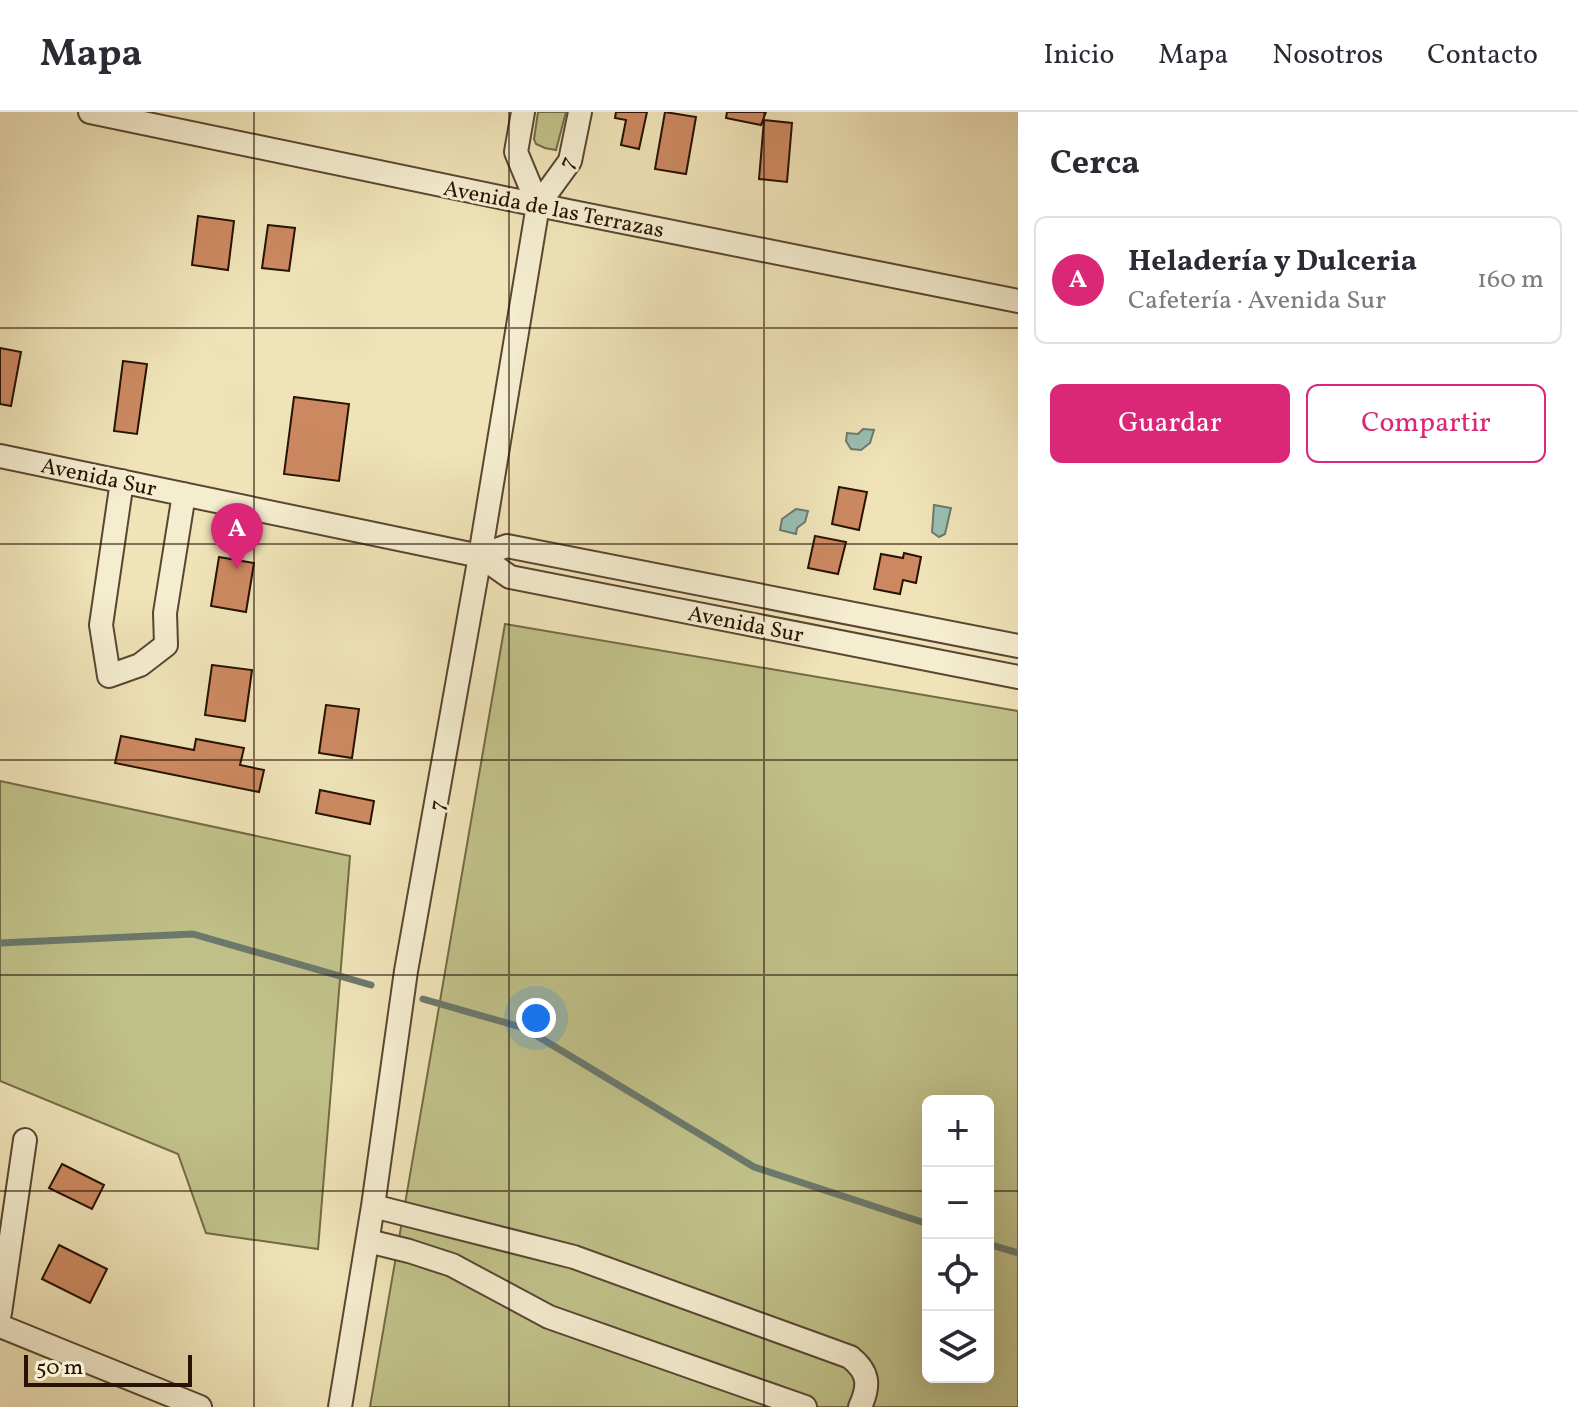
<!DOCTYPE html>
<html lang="es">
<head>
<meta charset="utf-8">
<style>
  :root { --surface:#fff; --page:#f7f7f7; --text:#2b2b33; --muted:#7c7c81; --line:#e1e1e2; --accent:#db2777 }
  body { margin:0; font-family:Vollkorn,serif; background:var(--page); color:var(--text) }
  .controls { position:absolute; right:24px; bottom:24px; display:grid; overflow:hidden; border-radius:12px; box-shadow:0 8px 32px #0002 }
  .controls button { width:72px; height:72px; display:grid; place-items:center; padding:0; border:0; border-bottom:2px solid var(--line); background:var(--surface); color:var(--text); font:40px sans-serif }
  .scale { position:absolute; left:24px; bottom:20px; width:168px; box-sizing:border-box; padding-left:8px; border:4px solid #271204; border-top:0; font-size:22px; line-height:28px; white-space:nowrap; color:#271204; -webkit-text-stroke:6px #f5edd0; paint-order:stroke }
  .you { position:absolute; left:536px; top:906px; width:28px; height:28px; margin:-20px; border:6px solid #fff; border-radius:50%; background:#1a73e8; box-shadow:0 0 0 12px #1a73e833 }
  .badge { display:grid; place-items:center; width:52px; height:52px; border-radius:50%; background:var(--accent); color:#fff; font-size:26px; font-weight:700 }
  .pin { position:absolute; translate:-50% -66px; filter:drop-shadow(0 2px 4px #0008) }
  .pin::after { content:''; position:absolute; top:42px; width:28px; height:24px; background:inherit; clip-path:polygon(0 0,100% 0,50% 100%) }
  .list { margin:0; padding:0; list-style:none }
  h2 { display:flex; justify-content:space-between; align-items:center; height:104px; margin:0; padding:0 32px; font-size:34px }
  h2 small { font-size:26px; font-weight:400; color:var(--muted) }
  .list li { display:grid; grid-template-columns:52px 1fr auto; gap:24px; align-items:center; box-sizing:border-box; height:128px; margin:0 16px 16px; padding:0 16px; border:2px solid var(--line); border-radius:12px }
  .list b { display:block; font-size:30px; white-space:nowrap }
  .list p { margin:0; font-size:26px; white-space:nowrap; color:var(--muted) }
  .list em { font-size:26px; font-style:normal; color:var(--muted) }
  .actions { display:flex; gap:16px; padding:24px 32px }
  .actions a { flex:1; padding:18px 0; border:2px solid var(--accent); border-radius:12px; text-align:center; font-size:28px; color:var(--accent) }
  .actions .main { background:var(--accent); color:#fff }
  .icon { flex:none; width:44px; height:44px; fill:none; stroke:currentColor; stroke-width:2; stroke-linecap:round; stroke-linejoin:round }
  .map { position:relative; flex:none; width:1018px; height:1295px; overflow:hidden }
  header { display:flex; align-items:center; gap:48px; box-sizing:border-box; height:112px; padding:0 40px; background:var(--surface); border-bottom:2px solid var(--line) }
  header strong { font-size:38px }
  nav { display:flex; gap:44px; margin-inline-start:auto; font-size:28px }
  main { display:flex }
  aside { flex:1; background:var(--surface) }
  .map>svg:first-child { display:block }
  .green { fill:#c0c189; stroke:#746a46; stroke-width:2; fill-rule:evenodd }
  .water { fill:#9abeb2; stroke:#6c796c; stroke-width:2 }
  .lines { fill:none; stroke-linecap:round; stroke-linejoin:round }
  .stream { stroke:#6c796c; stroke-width:7 }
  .building { fill:#cc8961; stroke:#271204; stroke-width:2 }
  .minor-casing { stroke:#594631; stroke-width:26 }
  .minor { stroke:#f5edd0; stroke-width:22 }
  .grid { fill:none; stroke:#271204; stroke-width:2; stroke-opacity:0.55 }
  .labels { text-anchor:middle; stroke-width:6; stroke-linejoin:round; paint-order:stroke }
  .street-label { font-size:22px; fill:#271204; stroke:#f5edd0 }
</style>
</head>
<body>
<header>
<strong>Mapa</strong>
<nav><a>Inicio</a><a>Mapa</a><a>Nosotros</a><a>Contacto</a></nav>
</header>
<main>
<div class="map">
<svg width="1018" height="1295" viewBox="0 0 1018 1295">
  <rect width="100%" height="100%" fill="#efe3b7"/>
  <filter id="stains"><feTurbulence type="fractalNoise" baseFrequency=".0025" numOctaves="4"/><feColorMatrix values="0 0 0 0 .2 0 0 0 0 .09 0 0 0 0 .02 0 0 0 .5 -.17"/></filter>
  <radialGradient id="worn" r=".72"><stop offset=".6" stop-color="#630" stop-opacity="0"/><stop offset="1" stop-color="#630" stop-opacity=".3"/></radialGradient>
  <!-- green -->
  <path class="green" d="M 538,0 L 566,0 L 556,38 L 545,36 L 536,32 L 534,27 Z
    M 505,512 L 1018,599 L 1018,1295 L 370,1295 ZM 928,989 L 988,989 L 988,1265 L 928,1265 Z
    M 0,669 L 350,744 L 318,1137 L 206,1121 L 178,1042 L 0,969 Z"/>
  <!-- water -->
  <path class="water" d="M 863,317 L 874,318 L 870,331 L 861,338 L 851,337 L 846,329 L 847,321 L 858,322 Z
    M 934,393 L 951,396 L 945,422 L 939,425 L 932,420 Z
    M 796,397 L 808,399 L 805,410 L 797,416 L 796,422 L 780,418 L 782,407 Z"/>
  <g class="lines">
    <!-- stream -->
    <path class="stream" d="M 0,831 L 193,822 L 371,873
      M 423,887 L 524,916 L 754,1055 L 928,1112
      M 988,1132 L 1018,1141"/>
  </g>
  <!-- building -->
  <path class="building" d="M 616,0 L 647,0 L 639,37 L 621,33 L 626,8 L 615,6 Z
    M 665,0 L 696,5 L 686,62 L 655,57 Z
    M 727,0 L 766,0 L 761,13 L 726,6 Z
    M 764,8 L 792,11 L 787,70 L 759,67 Z
    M 198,104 L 234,109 L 228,158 L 192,153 Z
    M 268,113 L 295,116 L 289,159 L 262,156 Z
    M 0,236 L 21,240 L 11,294 L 0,292 Z
    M 123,249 L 147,252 L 137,322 L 114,319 Z
    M 294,285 L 349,292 L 339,369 L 284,362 Z
    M 839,375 L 867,380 L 859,418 L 832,412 Z
    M 815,424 L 846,430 L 838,462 L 808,456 Z
    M 904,441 L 921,445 L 916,471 L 903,468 L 900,482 L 874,477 L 881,442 L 903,446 Z
    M 219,445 L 254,451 L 246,500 L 211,494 Z
    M 212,553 L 252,558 L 245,609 L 205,603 Z
    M 326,593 L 359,597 L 352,646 L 319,641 Z
    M 121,624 L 194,638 L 196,627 L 244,636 L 240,653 L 264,658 L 259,680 L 115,651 Z
    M 320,678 L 374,689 L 370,712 L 316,701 Z
    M 62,1052 L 104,1073 L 92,1097 L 49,1076 Z
    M 59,1133 L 107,1157 L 90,1191 L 42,1167 Z"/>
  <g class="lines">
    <defs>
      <path id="minor" d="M 90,0 L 538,93 L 1018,189
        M 523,0 L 516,40 L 538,93 L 570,49 L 580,0
        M 0,344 L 480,444 L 510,465 L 1018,565
        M 122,369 L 101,513 L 109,564 L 140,553 L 166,533 L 165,501 L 184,382
        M 480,444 L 507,434 L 1018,534
        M 373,1094 L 574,1145 L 850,1245 C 869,1260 870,1273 860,1295
        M 368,1129 L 409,1139 L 452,1153 L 549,1205 L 805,1295
        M 0,1201 L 25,1028
        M 0,1214 L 200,1295
        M 340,1295 L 373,1094 L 406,859 L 480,444 L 538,93"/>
    </defs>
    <!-- minor casing -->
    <use href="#minor" class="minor-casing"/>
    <!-- minor -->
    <use href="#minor" class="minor"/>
  </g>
  <!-- grid -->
  <path class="grid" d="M 254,0 L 254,1295M 509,0 L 509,1295M 764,0 L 764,1295M 0,216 L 1018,216M 0,432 L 1018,432M 0,648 L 1018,648M 0,863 L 1018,863M 0,1079 L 928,1079M 988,1079 L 1018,1079"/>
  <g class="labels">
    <!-- street labels -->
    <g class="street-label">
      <text transform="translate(566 50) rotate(-65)" y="8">7</text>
      <text transform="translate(554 96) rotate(11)" y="8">Avenida de las Terrazas</text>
      <text transform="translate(99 364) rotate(12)" y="8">Avenida Sur</text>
      <text transform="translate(746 511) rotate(11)" y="8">Avenida Sur</text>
      <text transform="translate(436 693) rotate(-80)" y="8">7</text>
    </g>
  </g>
  <rect width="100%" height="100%" filter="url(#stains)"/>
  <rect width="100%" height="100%" fill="url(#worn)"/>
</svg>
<div class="controls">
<button>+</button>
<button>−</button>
<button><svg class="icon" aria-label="locate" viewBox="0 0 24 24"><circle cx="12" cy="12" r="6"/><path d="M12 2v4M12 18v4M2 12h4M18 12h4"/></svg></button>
<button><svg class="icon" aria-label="layers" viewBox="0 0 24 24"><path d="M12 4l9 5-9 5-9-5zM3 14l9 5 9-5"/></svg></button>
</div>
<div class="scale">50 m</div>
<div class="you"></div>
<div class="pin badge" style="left:237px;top:457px">A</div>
</div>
<aside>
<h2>Cerca<small></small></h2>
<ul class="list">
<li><span class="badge">A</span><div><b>Heladería y Dulceria</b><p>Cafetería · Avenida Sur</p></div><em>160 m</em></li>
</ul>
<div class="actions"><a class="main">Guardar</a><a>Compartir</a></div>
</aside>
</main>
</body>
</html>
